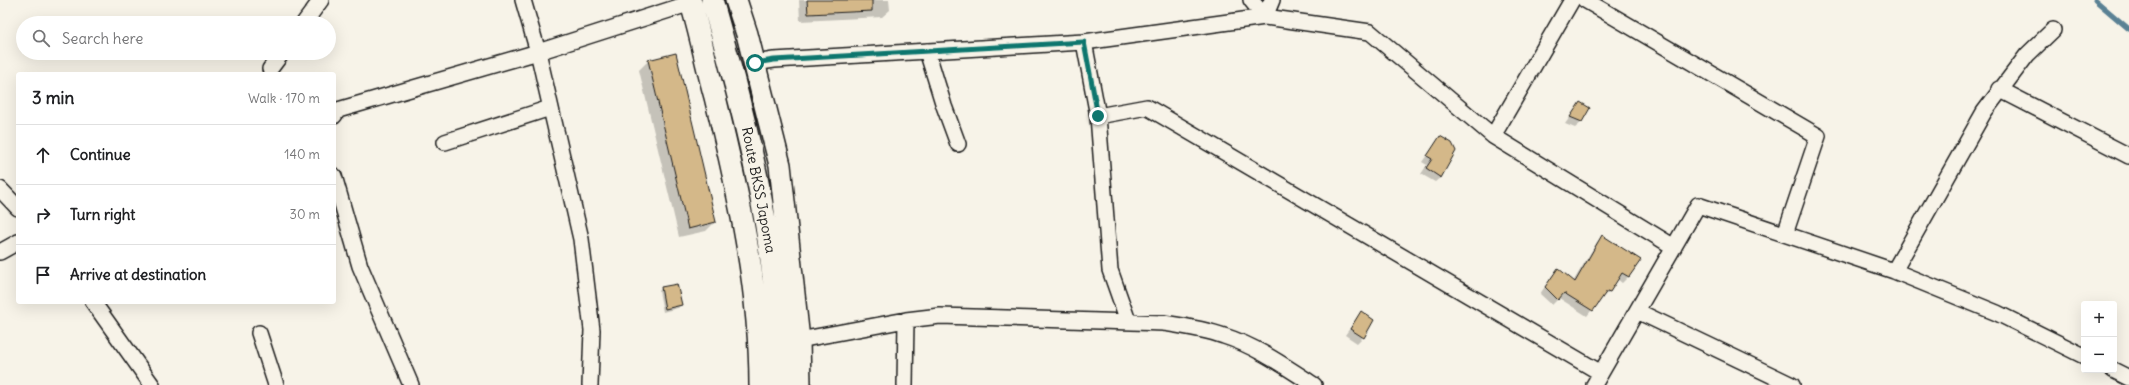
<!DOCTYPE html>
<html lang="en">
<head>
<meta charset="utf-8">
<style>
  :root { --surface:#fff; --page:#f6f6f6; --text:#202124; --muted:#757577; --line:#e0e0e0 }
  body { margin:0; font-family:Delius,sans-serif; background:var(--page); color:var(--text) }
  .controls { position:absolute; right:12px; bottom:12px; display:grid; overflow:hidden; border-radius:4px; box-shadow:0 4px 16px #0002 }
  .controls button { width:36px; height:36px; display:grid; place-items:center; padding:0; border:0; border-bottom:1px solid var(--line); background:var(--surface); color:var(--text); font:20px sans-serif }
  .stop { position:absolute; width:12px; height:12px; margin:-9px; border:3px solid #0f766e; border-radius:50%; background:#fff }
  .stop.end { background:#0f766e; border-color:#fff; box-shadow:0 1px 4px #0008 }
  .list { margin:0; padding:0; list-style:none }
  h2 { display:flex; justify-content:space-between; align-items:center; height:52px; margin:0; padding:0 16px; font-size:17px }
  h2 small { font-size:13px; font-weight:400; color:var(--muted) }
  .list li { display:grid; grid-template-columns:26px 1fr auto; gap:12px; align-items:center; box-sizing:border-box; height:60px; padding:0 16px; border-top:1px solid var(--line) }
  .list b { display:block; font-size:15px; white-space:nowrap }
  .list em { font-size:13px; font-style:normal; color:var(--muted) }
  .icon { flex:none; width:22px; height:22px; fill:none; stroke:currentColor; stroke-width:2; stroke-linecap:round; stroke-linejoin:round }
  .map { position:relative; flex:none; width:2129px; height:385px; overflow:hidden }
  .search { position:absolute; background:var(--surface); box-shadow:0 4px 16px #0002; left:16px; top:16px; width:320px; height:44px; display:flex; align-items:center; gap:10px; box-sizing:border-box; padding:0 14px; border-radius:22px; color:var(--muted); font-size:15px }
  .panel { position:absolute; background:var(--surface); box-shadow:0 4px 16px #0002; left:16px; top:72px; width:320px; height:232px; border-radius:4px }
  .map>svg:first-child { display:block }
  .shadow { fill:#0003 }
  .lines { fill:none; stroke-linecap:round; stroke-linejoin:round }
  .stream { stroke:#5a8194; stroke-width:5 }
  .building { fill:#d4b889; stroke:#1c1c1c }
  .street-casing { stroke:#1c1c1c; stroke-width:18 }
  .secondary-casing { stroke:#1c1c1c; stroke-width:24 }
  .street { stroke:#f7f3e8; stroke-width:15 }
  .secondary { stroke:#f7f3e8; stroke-width:21 }
  .route { stroke:#0f766e; stroke-width:5 }
  .labels { text-anchor:middle; stroke-width:3; stroke-linejoin:round; paint-order:stroke }
  .street-label { font-size:14px; fill:#1c1c1c; stroke:#f7f3e8 }
</style>
</head>
<body>
<div class="map">
<svg width="2129" height="385" viewBox="0 0 2129 385">
  <rect width="100%" height="100%" fill="#f7f3e8"/>
  <filter id="ink" filterUnits="userSpaceOnUse"><feTurbulence type="fractalNoise" baseFrequency=".025" numOctaves="2"/><feDisplacementMap in="SourceGraphic" scale="8" xChannelSelector="R" yChannelSelector="G"/><feConvolveMatrix kernelMatrix="1 2 1 2 8 2 1 2 1" color-interpolation-filters="sRGB"/></filter>
  <g filter="url(#ink)">
    <!-- shadow -->
    <path class="shadow" d="M 799,0 L 889,0 L 890,10 L 882,17 L 800,21 Z
      M 648,61 L 715,222 L 706,231 L 679,237 L 639,70 Z
      M 1580,103 L 1582,122 L 1575,128 L 1565,124 Z
      M 1440,137 L 1441,177 L 1435,182 L 1421,174 L 1427,165 L 1422,162 Z
      M 1603,236 L 1640,260 L 1628,277 L 1622,283 L 1617,279 L 1609,292 L 1602,297 L 1587,316 L 1559,298 L 1552,305 L 1540,294 L 1552,276 L 1558,270 L 1573,282 L 1597,242 Z
      M 661,288 L 681,305 L 678,308 L 663,312 L 659,291 Z
      M 1361,313 L 1363,337 L 1357,343 L 1345,335 Z"/>
    <g class="lines">
      <!-- stream -->
      <path class="stream" d="M 2095,0 L 2129,29"/>
    </g>
    <!-- building -->
    <path class="building" d="M 807,0 L 872,0 L 872,11 L 808,14 Z
      M 676,53 L 716,222 L 688,229 L 648,60 Z
      M 1580,102 L 1590,108 L 1582,122 L 1570,117 Z
      M 1440,136 L 1452,143 L 1456,151 L 1441,178 L 1426,168 L 1432,159 L 1427,156 Z
      M 1602,235 L 1641,260 L 1629,277 L 1622,273 L 1610,292 L 1607,291 L 1593,311 L 1564,293 L 1558,300 L 1545,287 L 1558,268 L 1575,282 Z
      M 677,284 L 682,305 L 665,309 L 661,287 Z
      M 1361,311 L 1374,320 L 1364,338 L 1350,329 Z"/>
    <g class="lines">
      <defs>
        <path id="street" d="M 523,0 L 538,52 L 581,239 L 592,330 L 590,385
          M 1251,0 L 1265,17 L 1272,0
          M 1585,0 L 1818,136 L 1785,234
          M 304,23 L 321,0
          M 1084,42 L 1098,116 L 1110,270 L 1128,321
          M 927,51 L 944,106 L 958,144
          M 755,63 L 774,60 L 1084,42 L 1265,17 L 1370,32 L 1493,136 L 1674,247
          M 270,69 L 282,53
          M 1999,89 L 2129,156
          M 334,116 L 338,110 L 538,52 L 691,3
          M 1098,116 L 1147,107 L 1601,373
          M 1493,136 L 1572,0
          M 445,142 L 550,108
          M 334,176 L 360,266 L 411,385
          M 0,189 L 18,208
          M 0,252 L 18,242
          M 1894,271 L 1984,112 L 2027,55 L 2053,30
          M 93,302 L 152,385
          M 1637,311 L 1792,385
          M 259,333 L 276,385
          M 799,340 L 906,320 L 940,316 L 1164,323 C 1184,326 1205,329 1224,336 C 1256,346 1286,367 1314,385
          M 2113,370 L 2129,378
          M 905,385 L 906,320
          M 1594,385 L 1698,205 L 1894,271 L 1997,313 L 2084,356"/>
        <path id="secondary" d="M 690,0 C 700,32 706,65 715,97 C 738,191 760,288 760,385
          M 712,0 C 748,126 780,253 780,385
          M 736,0 L 747,34 L 780,165 L 799,340 L 800,385"/>
      </defs>
      <!-- street casing -->
      <use href="#street" class="street-casing"/>
      <!-- secondary casing -->
      <use href="#secondary" class="secondary-casing"/>
      <!-- street -->
      <use href="#street" class="street"/>
      <!-- secondary -->
      <use href="#secondary" class="secondary"/>
    </g>
  </g>
  <g class="lines" filter="url(#ink)">
    <!-- route -->
    <path class="route" d="M 755,63 L 774,60 L 1084,42 L 1098,116"/>
  </g>
  <g class="labels">
    <!-- street labels -->
    <g class="street-label">
      <text transform="translate(759 190) rotate(79)" y="5">Route BKSS Japoma</text>
    </g>
  </g>
</svg>
<div class="controls">
<button>+</button>
<button>−</button>
</div>
<div class="stop" style="left:755px;top:63px"></div>
<div class="stop end" style="left:1098px;top:116px"></div>
<div class="search"><svg class="icon" aria-label="search" viewBox="0 0 24 24"><circle cx="10" cy="10" r="6"/><path d="M15 15l6 6"/></svg>Search here</div>
<section class="panel">
<h2>3 min<small>Walk · 170 m</small></h2>
<ul class="list">
<li><svg class="icon" aria-label="ahead" viewBox="0 0 24 24"><path d="M12 20V5M6 11l6-6 6 6"/></svg><div><b>Continue</b></div><em>140 m</em></li>
<li><svg class="icon" aria-label="right" viewBox="0 0 24 24"><path d="M7 20v-9h11M14 6l5 5-5 5"/></svg><div><b>Turn right</b></div><em>30 m</em></li>
<li><svg class="icon" aria-label="arrive" viewBox="0 0 24 24"><path d="M6 21V4h12l-3 4 3 4H6"/></svg><div><b>Arrive at destination</b></div></li>
</ul>
</section>
</div>
</body>
</html>
